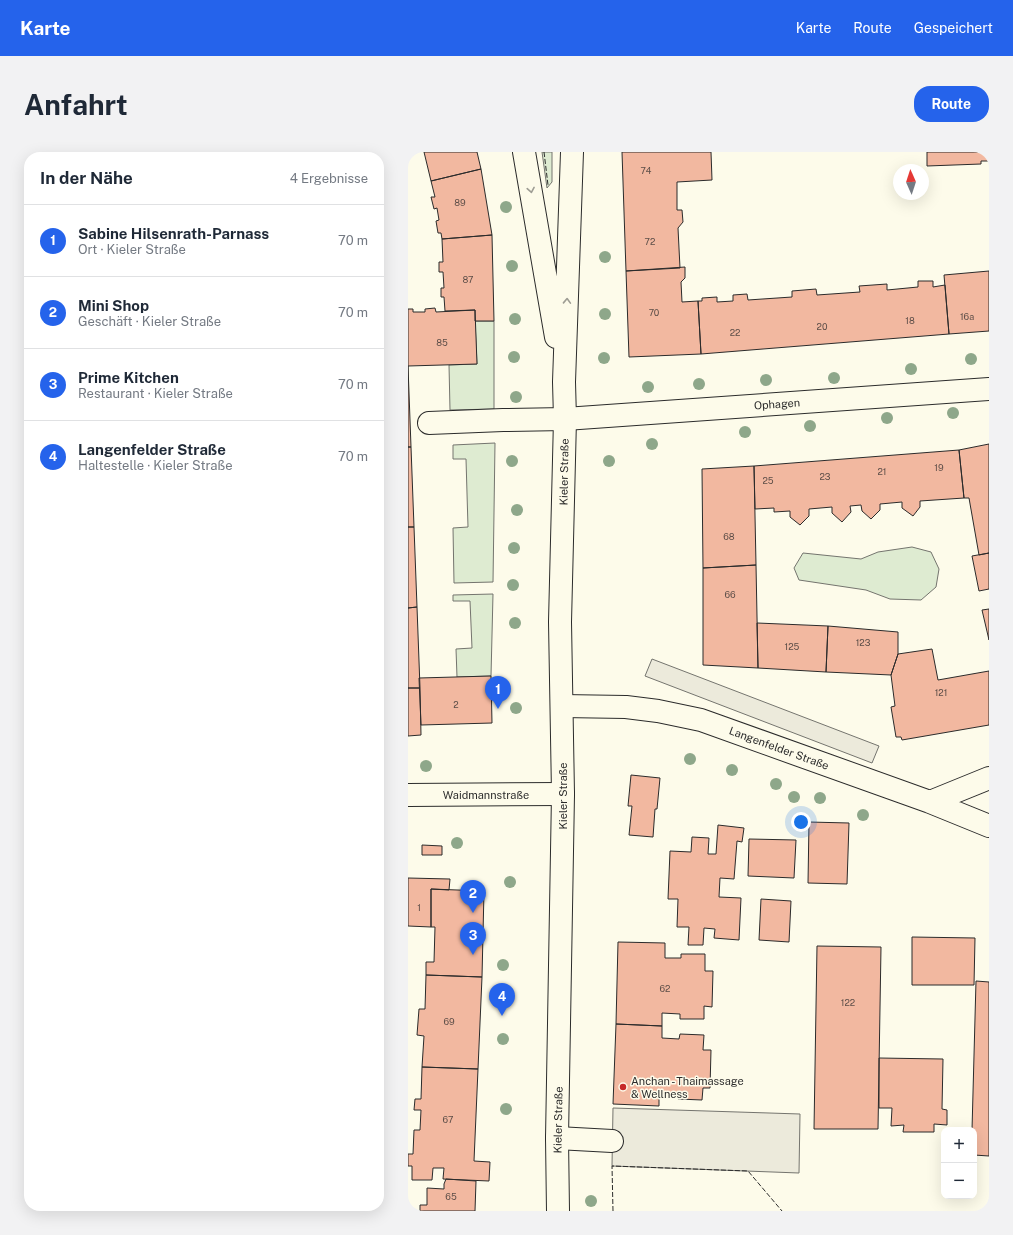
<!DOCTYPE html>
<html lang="de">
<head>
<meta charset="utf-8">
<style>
  :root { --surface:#fff; --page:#f2f2f3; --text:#1f2937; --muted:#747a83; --line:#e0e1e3; --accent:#2563eb }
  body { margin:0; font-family:"Public Sans",sans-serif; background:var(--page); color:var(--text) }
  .controls { position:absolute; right:12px; bottom:12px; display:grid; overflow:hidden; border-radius:8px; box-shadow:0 4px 16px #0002 }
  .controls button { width:36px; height:36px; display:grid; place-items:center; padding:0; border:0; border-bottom:1px solid var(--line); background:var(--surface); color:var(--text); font:20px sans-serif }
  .compass { position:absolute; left:485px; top:12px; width:36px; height:36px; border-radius:50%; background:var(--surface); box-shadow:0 4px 16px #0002; rotate:357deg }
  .you { position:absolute; left:393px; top:670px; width:14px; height:14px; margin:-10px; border:3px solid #fff; border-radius:50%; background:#1a73e8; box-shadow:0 0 0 6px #1a73e833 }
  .badge { display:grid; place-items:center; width:26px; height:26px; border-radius:50%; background:var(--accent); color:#fff; font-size:13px; font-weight:700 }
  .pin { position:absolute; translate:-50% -33px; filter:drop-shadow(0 1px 2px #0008) }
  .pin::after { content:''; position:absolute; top:21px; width:14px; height:12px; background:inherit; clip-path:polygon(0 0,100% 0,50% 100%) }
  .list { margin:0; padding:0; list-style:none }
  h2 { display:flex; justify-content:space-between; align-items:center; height:52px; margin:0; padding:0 16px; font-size:17px }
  h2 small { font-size:13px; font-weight:400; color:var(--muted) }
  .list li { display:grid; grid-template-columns:26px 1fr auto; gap:12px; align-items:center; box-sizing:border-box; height:72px; padding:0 16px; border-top:1px solid var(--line) }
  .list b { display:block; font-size:15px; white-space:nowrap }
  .list p { margin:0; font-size:13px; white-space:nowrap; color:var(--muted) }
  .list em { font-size:13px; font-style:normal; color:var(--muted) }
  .map { position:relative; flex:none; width:581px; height:1059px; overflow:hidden; border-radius:16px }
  header { display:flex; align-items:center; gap:24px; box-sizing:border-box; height:56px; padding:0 20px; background:var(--accent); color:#fff }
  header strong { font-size:19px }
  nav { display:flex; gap:22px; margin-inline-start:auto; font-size:14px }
  .intro { display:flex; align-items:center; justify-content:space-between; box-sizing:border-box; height:96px; padding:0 24px }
  h1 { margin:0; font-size:28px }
  .button { padding:10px 18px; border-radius:16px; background:var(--accent); color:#fff; font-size:14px; font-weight:700 }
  main { display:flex; gap:24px; padding:0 24px }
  aside { flex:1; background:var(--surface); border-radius:16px; box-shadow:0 4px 16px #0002 }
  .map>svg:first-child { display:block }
  .green { fill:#deebd1; stroke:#74746e }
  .parking { fill:#eceadb; stroke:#74746e }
  .building { fill:#f2b8a0; stroke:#2b2b2b }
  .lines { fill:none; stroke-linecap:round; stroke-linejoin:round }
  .minor-casing { stroke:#2b2b2b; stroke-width:24 }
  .major-casing { stroke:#2b2b2b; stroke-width:24 }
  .minor { stroke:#fdfbea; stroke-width:22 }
  .major { stroke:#fdfbea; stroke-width:22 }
  .fence { stroke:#2b2b2b; stroke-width:1; stroke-dasharray:5 2; stroke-linecap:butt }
  .tree { fill:#8ea78a }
  .oneway { stroke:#9e9d94 }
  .poi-dot { fill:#c62828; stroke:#fdfbea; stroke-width:1.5 }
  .labels { text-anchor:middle; stroke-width:3; stroke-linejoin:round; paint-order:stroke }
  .number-label { font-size:9px; fill:#5d4e48 }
  .street-label { font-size:11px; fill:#2b2b2b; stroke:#fdfbea }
  .poi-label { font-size:11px; fill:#2b2b2b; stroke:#fdfbea; text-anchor:start }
</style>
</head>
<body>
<header>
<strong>Karte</strong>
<nav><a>Karte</a><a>Route</a><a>Gespeichert</a></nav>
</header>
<div class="intro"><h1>Anfahrt</h1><a class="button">Route</a></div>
<main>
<aside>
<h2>In der Nähe<small>4 Ergebnisse</small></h2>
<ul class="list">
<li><span class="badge">1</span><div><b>Sabine Hilsenrath-Parnass</b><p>Ort · Kieler Straße</p></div><em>70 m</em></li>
<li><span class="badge">2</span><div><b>Mini Shop</b><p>Geschäft · Kieler Straße</p></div><em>70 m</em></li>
<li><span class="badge">3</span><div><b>Prime Kitchen</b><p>Restaurant · Kieler Straße</p></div><em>70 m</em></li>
<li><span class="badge">4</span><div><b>Langenfelder Straße</b><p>Haltestelle · Kieler Straße</p></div><em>70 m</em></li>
</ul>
</aside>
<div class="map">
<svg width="581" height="1059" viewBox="0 0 581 1059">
  <rect width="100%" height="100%" fill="#fdfbea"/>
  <!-- green -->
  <path class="green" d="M 134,0 L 144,0 L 144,30 L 139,36 Z
    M 67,169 L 86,169 L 86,257 L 42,258 L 41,213 L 69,212 Z
    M 87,291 L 85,430 L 46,431 L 45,376 L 60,375 L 58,307 L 45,307 L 45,293 Z
    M 504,395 L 523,400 L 531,417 L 528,435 L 513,448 L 482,447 L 458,438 L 391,428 L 386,416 L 395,401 L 453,407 L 470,400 Z
    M 85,442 L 83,524 L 49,525 L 48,497 L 64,496 L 62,449 L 45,449 L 45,443 Z"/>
  <!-- parking -->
  <path class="parking" d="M 244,507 L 471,594 L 464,611 L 237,524 Z
    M 205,956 L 392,962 L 391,1021 L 204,1014 Z"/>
  <!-- building -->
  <path class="building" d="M 16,0 L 69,0 L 73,17 L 23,29 Z
    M 214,0 L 303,0 L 304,28 L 269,30 L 269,58 L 274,58 L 275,70 L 270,76 L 272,116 L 218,119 Z
    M 519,0 L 581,0 L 581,9 L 573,9 L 573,12 L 519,14 Z
    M 73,17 L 84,83 L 34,87 L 33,81 L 30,81 L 28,69 L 31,68 L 29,56 L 26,57 L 23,45 L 27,45 L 23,29 Z
    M 84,83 L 86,169 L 67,169 L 67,158 L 37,159 L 36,145 L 33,145 L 33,136 L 36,136 L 35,120 L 31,120 L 31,110 L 35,110 L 34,87 Z
    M 277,115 L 277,126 L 273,130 L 274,150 L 290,149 L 293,202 L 221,205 L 218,119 Z
    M 581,119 L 581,179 L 541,182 L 536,123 Z
    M 510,129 L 525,129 L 525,135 L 537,133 L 541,182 L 293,202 L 290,149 L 294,149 L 294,146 L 309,145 L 309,150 L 325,149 L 325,143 L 339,142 L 340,148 L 384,145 L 384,139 L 408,137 L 409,143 L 452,140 L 451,134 L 479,132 L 479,138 L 510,135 Z
    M 27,156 L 28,160 L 67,158 L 69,212 L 0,214 L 0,157 L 5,157 L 5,160 L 17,160 L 17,157 Z
    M 0,214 L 3,295 L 0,295 Z
    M 581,292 L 581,401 L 571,403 L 561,346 L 556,346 L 551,298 Z
    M 0,295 L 3,295 L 6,375 L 0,375 Z
    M 551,298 L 556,346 L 512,349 L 512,355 L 505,364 L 494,356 L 494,350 L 472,352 L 472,358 L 463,367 L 454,359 L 453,353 L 442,354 L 443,360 L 434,370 L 424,361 L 424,355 L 401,357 L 401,364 L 392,373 L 382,365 L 382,359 L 366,360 L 366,356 L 347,357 L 346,314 Z
    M 346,314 L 348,413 L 295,416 L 294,317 Z
    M 0,375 L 6,375 L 9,455 L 0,456 Z
    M 581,401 L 581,437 L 571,439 L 564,404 Z
    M 348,413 L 350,516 L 295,513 L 295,416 Z
    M 9,455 L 12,536 L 0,536 L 0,456 Z
    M 581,457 L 581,488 L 574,458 Z
    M 349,471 L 420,474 L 418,520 L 350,516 Z
    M 420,474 L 490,480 L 490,502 L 483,523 L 418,520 Z
    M 524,497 L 530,528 L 581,519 L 581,573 L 494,588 L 493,585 L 488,585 L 483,555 L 487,554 L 483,523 L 490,502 Z
    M 83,524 L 84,571 L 13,573 L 11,526 Z
    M 0,536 L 12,536 L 13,583 L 0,584 Z
    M 223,623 L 252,626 L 249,657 L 247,657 L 245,685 L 221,683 L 224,654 L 220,654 Z
    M 401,670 L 441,671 L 439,732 L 400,731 Z
    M 310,673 L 336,676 L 334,690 L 329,689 L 326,727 L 312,726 L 311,745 L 333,746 L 331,788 L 306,786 L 307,777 L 296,776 L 295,793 L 280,793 L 281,775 L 269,775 L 270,747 L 260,747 L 262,699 L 283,700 L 284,685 L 301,686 L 300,702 L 308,702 Z
    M 341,687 L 388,688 L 386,726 L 340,724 Z
    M 14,693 L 34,694 L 34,703 L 14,703 Z
    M 0,726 L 42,727 L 41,738 L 23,737 L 23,775 L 0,774 Z
    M 23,737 L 76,739 L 74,825 L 18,823 L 18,810 L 26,810 L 27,775 L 23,775 Z
    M 353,747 L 383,749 L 381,790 L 351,788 Z
    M 504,785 L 567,786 L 566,833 L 504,833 Z
    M 210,790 L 257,791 L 257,806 L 273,806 L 273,802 L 297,802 L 297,819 L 305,819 L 304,855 L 296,854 L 296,867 L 272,867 L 272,862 L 254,861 L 254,874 L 208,872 Z
    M 409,794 L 473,795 L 470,977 L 406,977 Z
    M 18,823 L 74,825 L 70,917 L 14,915 L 16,884 L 9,883 L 11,857 L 17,857 Z
    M 568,829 L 581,830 L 581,1004 L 566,1003 L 566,978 L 564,978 Z
    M 208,872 L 254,874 L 254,886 L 271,887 L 272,882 L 296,883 L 295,898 L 303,898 L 302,936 L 295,936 L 294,948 L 270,947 L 270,942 L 251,941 L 251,954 L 205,952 Z
    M 471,906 L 535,907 L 534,957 L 539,958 L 539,973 L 526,972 L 526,980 L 495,980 L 496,973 L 483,974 L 484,956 L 471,956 Z
    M 14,915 L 70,917 L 66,1009 L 82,1010 L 81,1029 L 35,1027 L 36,1016 L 25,1016 L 24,1028 L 4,1028 L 4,1014 L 0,1014 L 0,1002 L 5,1002 L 6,978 L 12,978 L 13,958 L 6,958 L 7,947 L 13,947 Z
    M 38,1027 L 68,1029 L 67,1059 L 12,1059 L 12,1053 L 19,1053 L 19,1036 L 36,1037 L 36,1032 Z"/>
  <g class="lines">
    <defs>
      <path id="minor" d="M 21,271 L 95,268 L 157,267 L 581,237
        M 154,554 L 218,555 L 250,559 L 293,568 L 522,650 L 581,674
        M 0,643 L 155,642
        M 522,650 L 581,626
        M 149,986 L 204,989"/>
      <path id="major" d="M 116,0 L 148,185
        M 150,1059 L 149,986 L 155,642 L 152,470 L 157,267 L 156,230 L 164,0"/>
    </defs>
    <!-- minor casing -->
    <use href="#minor" class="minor-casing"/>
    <!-- major casing -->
    <use href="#major" class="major-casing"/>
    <!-- minor -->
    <use href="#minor" class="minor"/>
    <!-- major -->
    <use href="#major" class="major"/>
    <!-- fence -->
    <path class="fence" d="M 136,0 L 140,33
      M 205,1059 L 204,1014 L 340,1019 L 374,1059"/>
  </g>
  <!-- trees -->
  <g class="tree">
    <circle cx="98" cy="55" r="6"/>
    <circle cx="197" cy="105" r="6"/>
    <circle cx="104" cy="114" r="6"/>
    <circle cx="197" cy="162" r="6"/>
    <circle cx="107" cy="167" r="6"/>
    <circle cx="106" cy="205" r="6"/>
    <circle cx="196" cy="206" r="6"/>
    <circle cx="563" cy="207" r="6"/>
    <circle cx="503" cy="217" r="6"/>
    <circle cx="426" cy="226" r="6"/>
    <circle cx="358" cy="228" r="6"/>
    <circle cx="291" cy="232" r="6"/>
    <circle cx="240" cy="235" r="6"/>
    <circle cx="108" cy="245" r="6"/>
    <circle cx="545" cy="261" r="6"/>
    <circle cx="479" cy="266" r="6"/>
    <circle cx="402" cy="274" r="6"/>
    <circle cx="337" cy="280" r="6"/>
    <circle cx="244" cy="292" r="6"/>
    <circle cx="104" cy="309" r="6"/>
    <circle cx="201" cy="309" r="6"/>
    <circle cx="109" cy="358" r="6"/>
    <circle cx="106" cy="396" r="6"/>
    <circle cx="105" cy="433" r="6"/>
    <circle cx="107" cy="471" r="6"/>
    <circle cx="108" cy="556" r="6"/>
    <circle cx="282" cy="607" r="6"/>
    <circle cx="18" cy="614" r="6"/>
    <circle cx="324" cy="618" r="6"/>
    <circle cx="368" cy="632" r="6"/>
    <circle cx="386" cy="645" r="6"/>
    <circle cx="412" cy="646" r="6"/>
    <circle cx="455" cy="663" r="6"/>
    <circle cx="49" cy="691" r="6"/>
    <circle cx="102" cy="730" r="6"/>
    <circle cx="95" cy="813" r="6"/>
    <circle cx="95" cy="887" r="6"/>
    <circle cx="98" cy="957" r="6"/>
    <circle cx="183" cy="1049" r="6"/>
  </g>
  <!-- one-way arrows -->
  <defs><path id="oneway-chevron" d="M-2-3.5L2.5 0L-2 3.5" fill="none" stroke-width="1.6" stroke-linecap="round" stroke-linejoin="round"/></defs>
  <g class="oneway">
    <use href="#oneway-chevron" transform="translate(123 38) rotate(80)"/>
    <use href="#oneway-chevron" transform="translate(159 149) rotate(-88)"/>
  </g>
  <!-- markers -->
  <circle class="poi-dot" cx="215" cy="935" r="4"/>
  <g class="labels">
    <!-- number labels -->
    <g class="number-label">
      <text x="238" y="22">74</text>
      <text x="52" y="54">89</text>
      <text x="242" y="93">72</text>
      <text x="60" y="131">87</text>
      <text x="246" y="164">70</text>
      <text x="559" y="168">16a</text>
      <text x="502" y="172">18</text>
      <text x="414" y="178">20</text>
      <text x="327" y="184">22</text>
      <text x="34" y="194">85</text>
      <text x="531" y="319">19</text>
      <text x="474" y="323">21</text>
      <text x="417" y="328">23</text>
      <text x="360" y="332">25</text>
      <text x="321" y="388">68</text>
      <text x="322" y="446">66</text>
      <text x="455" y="494">123</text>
      <text x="384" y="498">125</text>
      <text x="533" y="544">121</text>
      <text x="48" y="556">2</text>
      <text x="11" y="759">1</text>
      <text x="257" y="840">62</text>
      <text x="440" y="854">122</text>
      <text x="41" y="873">69</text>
      <text x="40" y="971">67</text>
      <text x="43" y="1048">65</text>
    </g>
    <!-- street labels -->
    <g class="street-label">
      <text transform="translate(369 252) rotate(-4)" y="4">Ophagen</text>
      <text transform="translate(156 320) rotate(-89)" y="4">Kieler Straße</text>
      <text transform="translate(371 596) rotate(20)" y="4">Langenfelder Straße</text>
      <text x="78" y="647">Waidmannstraße</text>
      <text transform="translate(155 644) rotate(-90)" y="4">Kieler Straße</text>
      <text transform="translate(150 968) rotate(-89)" y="4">Kieler Straße</text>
    </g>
    <!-- poi labels -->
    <g class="poi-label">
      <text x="223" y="933">Anchan - Thaimassage<tspan x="223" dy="13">&amp; Wellness</tspan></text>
    </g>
  </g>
</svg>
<div class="controls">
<button>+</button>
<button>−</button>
</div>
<svg class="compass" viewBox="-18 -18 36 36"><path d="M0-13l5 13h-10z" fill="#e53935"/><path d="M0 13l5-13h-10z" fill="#747a83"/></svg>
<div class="you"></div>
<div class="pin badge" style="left:90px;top:557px">1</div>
<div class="pin badge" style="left:65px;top:761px">2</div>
<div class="pin badge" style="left:65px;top:803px">3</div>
<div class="pin badge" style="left:94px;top:864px">4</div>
</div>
</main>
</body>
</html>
